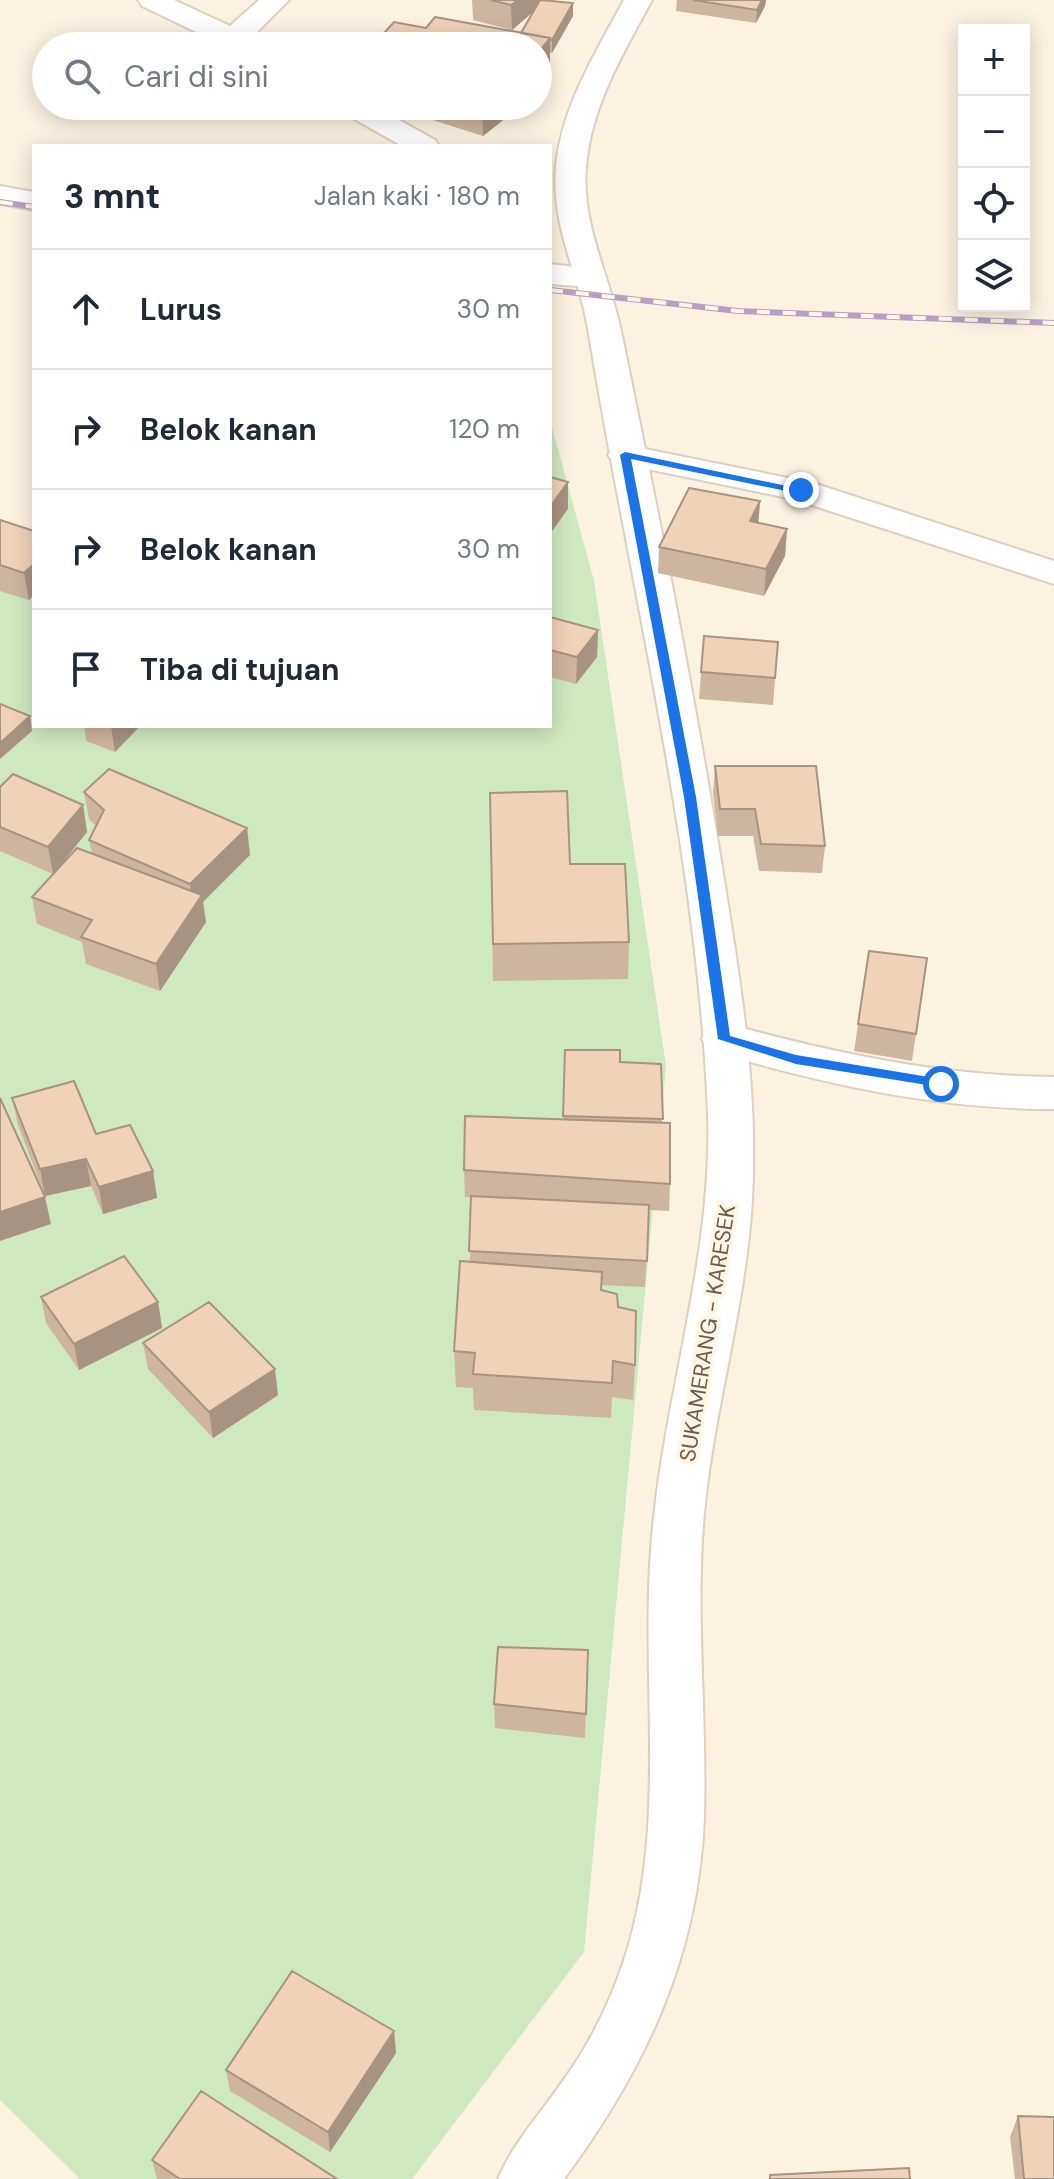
<!DOCTYPE html>
<html lang="id">
<head>
<meta charset="utf-8">
<style>
  :root { --surface:#fff; --page:#f6f6f7; --text:#1f2937; --muted:#747a83; --line:#e0e1e3 }
  body { margin:0; font-family:"DM Sans",sans-serif; background:var(--page); color:var(--text) }
  .controls { position:absolute; right:24px; top:24px; display:grid; overflow:hidden; border-radius:0px; box-shadow:0 4px 20px #0003 }
  .controls button { width:72px; height:72px; display:grid; place-items:center; padding:0; border:0; border-bottom:2px solid var(--line); background:var(--surface); color:var(--text); font:40px sans-serif }
  .stop { position:absolute; width:24px; height:24px; margin:-18px; border:6px solid #1a73e8; border-radius:50%; background:#fff }
  .stop.end { background:#1a73e8; border-color:#fff; box-shadow:0 2px 8px #0008 }
  .list { margin:0; padding:0; list-style:none }
  h2 { display:flex; justify-content:space-between; align-items:center; height:104px; margin:0; padding:0 32px; font-size:34px }
  h2 small { font-size:26px; font-weight:400; color:var(--muted) }
  .list li { display:grid; grid-template-columns:52px 1fr auto; gap:24px; align-items:center; box-sizing:border-box; height:120px; padding:0 32px; border-top:2px solid var(--line) }
  .list b { display:block; font-size:30px; white-space:nowrap }
  .list em { font-size:26px; font-style:normal; color:var(--muted) }
  .icon { flex:none; width:44px; height:44px; fill:none; stroke:currentColor; stroke-width:2; stroke-linecap:round; stroke-linejoin:round }
  .map { position:relative; flex:none; width:1054px; height:2179px; overflow:hidden }
  .search { position:absolute; background:var(--surface); box-shadow:0 4px 20px #0003; left:32px; top:32px; width:520px; height:88px; display:flex; align-items:center; gap:20px; box-sizing:border-box; padding:0 28px; border-radius:44px; color:var(--muted); font-size:30px }
  .panel { position:absolute; background:var(--surface); box-shadow:0 4px 20px #0003; left:32px; top:144px; width:520px; height:584px; border-radius:0px }
  .map>svg:first-child { display:block }
  .green { fill:#cee8c0 }
  .lines { fill:none; stroke-linecap:round; stroke-linejoin:round }
  .minor-casing { stroke:#dfcfbd; stroke-width:4 }
  .tertiary-casing { stroke:#dfcfbd; stroke-width:4 }
  .minor { fill:#fff; fill-rule:evenodd }
  .tertiary { fill:#fff; fill-rule:evenodd }
  .rail-casing { stroke:#b5a0c4; stroke-width:6 }
  .rail { stroke:#fff6e6; stroke-width:4; stroke-dasharray:13; stroke-linecap:butt }
  .wall { fill:#ceb59f }
  .shaded-wall { fill:#a89382 }
  .building { fill:#f0d2b9; stroke:#a89382; stroke-width:2 }
  .route { fill:#1a73e8 }
  .labels { text-anchor:middle; stroke-width:8; stroke-linejoin:round; paint-order:stroke }
  .street-label { font-size:22px; fill:#725948; stroke:#fff6e6 }
</style>
</head>
<body>
<div class="map">
<svg width="1054" height="2179" viewBox="0 0 1054 2179">
  <rect width="100%" height="100%" fill="#fcf2e0"/>
  <!-- green -->
  <path class="green" d="M 550,420 L 594,581 L 666,1066 L 584,1952 L 412,2179 L 80,2179 L 0,2100 L 0,539 L 34,542 L 34,726 L 550,726 Z"/>
  <g class="lines">
    <defs>
      <path id="minor" d="M 138,0 L 174,0 L 230,26 L 259,0 L 289,0 L 252,37 L 262,46 L 225,46 L 142,6 Z
        M 337,106 L 374,106 L 435,140 L 439,146 L 402,146 L 342,112 Z
        M 0,186 L 34,192 L 34,210 L 0,204 Z
        M 550,264 L 601,270 L 606,277 L 601,284 L 590,287 L 550,284 Z
        M 625,445 L 813,483 L 1054,561 L 1054,584 L 793,499 L 613,462 L 608,455 L 613,448 Z
        M 724,1023 C 833,1053 941,1076 1054,1077 L 1054,1109 C 936,1109 822,1084 709,1050 L 702,1039 L 709,1028 Z"/>
      <path id="tertiary" d="M 624,0 L 652,0 C 624,52 591,106 586,167 C 581,224 610,277 621,331 C 659,515 696,700 725,886 C 742,990 758,1095 752,1200 C 746,1306 714,1408 704,1513 C 695,1614 707,1715 704,1817 C 699,1956 645,2069 564,2179 L 498,2179 C 513,2143 538,2117 560,2085 C 589,2046 611,2001 626,1954 C 667,1823 641,1684 651,1550 C 661,1403 713,1262 708,1114 C 698,865 638,620 596,376 C 592,354 589,331 584,309 C 572,262 551,216 556,166 C 562,106 596,52 624,0 Z"/>
    </defs>
    <!-- minor casing -->
    <use href="#minor" class="minor-casing"/>
    <!-- tertiary casing -->
    <use href="#tertiary" class="tertiary-casing"/>
    <!-- minor -->
    <use href="#minor" class="minor"/>
    <!-- tertiary -->
    <use href="#tertiary" class="tertiary"/>
    <defs>
      <path id="rail" d="M 0,202 L 34,207
        M 550,290 L 738,311 L 1054,323"/>
    </defs>
    <!-- rail casing -->
    <use href="#rail" class="rail-casing"/>
    <!-- rail -->
    <use href="#rail" class="rail"/>
  </g>
  <!-- wall -->
  <path class="wall" d="M 472,0 L 550,0 L 573,3 L 573,16 L 552,53 L 550,53 L 550,63 L 538,46 L 375,46 L 375,43 L 426,28 L 521,33 L 534,11 L 512,30 L 473,20 Z
    M 677,0 L 766,0 L 765,6 L 756,23 L 676,11 Z
    M 417,106 L 507,106 L 507,117 L 483,136 L 417,115 Z
    M 760,501 L 758,523 L 787,529 L 785,556 L 764,596 L 658,573 L 659,547 Z
    M 0,520 L 34,531 L 34,595 L 29,600 L 0,591 Z
    M 550,617 L 598,630 L 597,657 L 576,684 L 550,677 Z
    M 704,636 L 778,642 L 773,705 L 699,699 Z
    M 84,726 L 140,726 L 115,752 L 86,741 Z
    M 715,766 L 825,846 L 822,873 L 759,871 L 753,836 L 718,836 L 713,793 Z
    M 0,787 L 83,805 L 87,832 L 54,874 L 92,854 L 89,840 L 96,826 L 89,819 L 84,792 L 247,828 L 250,855 L 203,902 L 206,922 L 160,991 L 86,964 L 82,942 L 37,924 L 32,897 L 53,874 L 0,851 Z
    M 490,793 L 570,864 L 629,942 L 628,979 L 493,981 Z
    M 869,951 L 927,958 L 912,1061 L 854,1051 Z
    M 565,1050 L 620,1062 L 661,1064 L 662,1123 L 670,1184 L 669,1211 L 649,1210 L 645,1287 L 602,1285 L 602,1290 L 618,1307 L 635,1365 L 633,1400 L 612,1397 L 611,1418 L 474,1410 L 473,1388 L 456,1387 L 454,1351 L 470,1262 L 471,1197 L 465,1197 L 464,1170 L 563,1119 Z
    M 12,1098 L 96,1134 L 153,1171 L 157,1198 L 103,1214 L 91,1186 L 45,1196 L 18,1125 Z
    M 41,1297 L 158,1302 L 162,1328 L 79,1370 L 46,1323 Z
    M 143,1343 L 278,1395 L 213,1438 L 148,1369 Z
    M 588,1650 L 585,1738 L 495,1728 L 494,1704 Z
    M 394,2031 L 396,2053 L 330,2152 L 230,2091 L 226,2070 Z
    M 1018,2116 L 1054,2179 L 1015,2179 L 1010,2137 Z
    M 152,2160 L 337,2179 L 157,2179 Z"/>
  <!-- shaded-wall -->
  <path class="shaded-wall" d="M 518,0 L 547,0 L 512,30 L 511,5 Z
    M 762,0 L 766,0 L 765,6 L 756,23 L 757,10 Z
    M 573,3 L 573,16 L 552,53 L 552,40 Z
    M 550,38 L 550,63 L 538,78 L 538,53 Z
    M 488,106 L 507,106 L 507,117 L 483,136 L 482,111 Z
    M 568,482 L 568,509 L 550,534 L 550,507 Z
    M 760,501 L 758,528 L 750,521 Z
    M 787,529 L 785,556 L 764,596 L 766,569 Z
    M 34,564 L 34,595 L 29,600 L 24,573 Z
    M 598,630 L 597,657 L 576,684 L 577,657 Z
    M 30,716 L 32,731 L 0,759 L 0,743 Z
    M 111,726 L 140,726 L 115,752 Z
    M 83,805 L 87,832 L 53,874 L 48,847 Z
    M 247,828 L 250,855 L 203,902 L 206,922 L 160,991 L 156,964 L 193,908 L 190,884 Z
    M 86,1159 L 91,1186 L 45,1196 L 40,1169 Z
    M 153,1171 L 157,1198 L 103,1214 L 99,1187 Z
    M 45,1197 L 51,1224 L 0,1241 L 0,1212 Z
    M 158,1302 L 162,1328 L 79,1370 L 74,1344 Z
    M 275,1369 L 278,1395 L 213,1438 L 209,1412 Z
    M 394,2031 L 396,2053 L 330,2152 L 328,2132 Z"/>
  <!-- building -->
  <path class="building" d="M 491,0 L 518,0 L 511,5 Z
    M 540,0 L 573,3 L 552,40 L 549,40 L 550,38 L 521,33 Z
    M 693,0 L 762,0 L 757,10 Z
    M 435,17 L 550,38 L 538,53 L 538,46 L 467,46 L 437,40 L 432,46 L 389,46 L 375,43 L 394,22 L 426,28 Z
    M 468,106 L 488,106 L 482,111 Z
    M 550,477 L 568,482 L 550,507 Z
    M 689,488 L 760,501 L 750,521 L 787,529 L 766,569 L 659,547 Z
    M 0,520 L 34,531 L 34,564 L 24,573 L 0,565 Z
    M 550,617 L 598,630 L 577,657 L 550,650 Z
    M 704,636 L 778,642 L 775,678 L 701,672 Z
    M 0,704 L 30,716 L 0,743 Z
    M 715,766 L 816,766 L 825,846 L 761,844 L 755,809 L 720,809 Z
    M 109,769 L 247,828 L 190,884 L 89,840 L 104,810 L 84,792 Z
    M 13,774 L 83,805 L 48,847 L 0,827 L 0,787 Z
    M 567,791 L 570,864 L 625,864 L 629,942 L 493,944 L 490,793 Z
    M 77,848 L 202,895 L 156,964 L 81,937 L 92,920 L 32,897 Z
    M 869,951 L 927,958 L 916,1034 L 858,1024 Z
    M 565,1050 L 620,1050 L 620,1062 L 661,1064 L 663,1119 L 563,1116 Z
    M 74,1081 L 96,1134 L 130,1125 L 153,1171 L 99,1187 L 86,1159 L 40,1169 L 12,1098 Z
    M 0,1098 L 45,1197 L 0,1212 Z
    M 465,1116 L 670,1123 L 670,1184 L 464,1170 Z
    M 471,1196 L 649,1205 L 647,1261 L 469,1251 Z
    M 124,1256 L 158,1302 L 74,1344 L 41,1297 Z
    M 460,1261 L 602,1272 L 601,1290 L 617,1294 L 618,1307 L 636,1311 L 635,1365 L 613,1361 L 612,1383 L 473,1374 L 475,1353 L 454,1351 Z
    M 209,1302 L 275,1369 L 209,1412 L 143,1343 Z
    M 498,1647 L 588,1650 L 586,1714 L 494,1704 Z
    M 292,1971 L 394,2031 L 328,2132 L 226,2070 Z
    M 201,2091 L 337,2179 L 180,2179 L 152,2160 Z
    M 1018,2116 L 1054,2117 L 1054,2179 L 1024,2179 Z
    M 909,2168 L 910,2179 L 770,2179 L 770,2175 Z"/>
  <!-- route -->
  <path class="route" d="M 625,452 L 806,490 L 801,494 L 631,459 L 696,797 L 730,1036 L 796,1055 L 941,1079 L 946,1081 L 946,1088 L 796,1064 L 718,1039 L 684,797 L 620,455 Z"/>
  <g class="labels">
    <!-- street labels -->
    <g class="street-label">
      <text transform="translate(707 1333) rotate(-81)" y="8">SUKAMERANG - KARESEK</text>
    </g>
  </g>
</svg>
<div class="controls">
<button>+</button>
<button>−</button>
<button><svg class="icon" aria-label="locate" viewBox="0 0 24 24"><circle cx="12" cy="12" r="6"/><path d="M12 2v4M12 18v4M2 12h4M18 12h4"/></svg></button>
<button><svg class="icon" aria-label="layers" viewBox="0 0 24 24"><path d="M12 4l9 5-9 5-9-5zM3 14l9 5 9-5"/></svg></button>
</div>
<div class="stop" style="left:941px;top:1084px"></div>
<div class="stop end" style="left:801px;top:490px"></div>
<div class="search"><svg class="icon" aria-label="search" viewBox="0 0 24 24"><circle cx="10" cy="10" r="6"/><path d="M15 15l6 6"/></svg>Cari di sini</div>
<section class="panel">
<h2>3 mnt<small>Jalan kaki · 180 m</small></h2>
<ul class="list">
<li><svg class="icon" aria-label="ahead" viewBox="0 0 24 24"><path d="M12 20V5M6 11l6-6 6 6"/></svg><div><b>Lurus</b></div><em>30 m</em></li>
<li><svg class="icon" aria-label="right" viewBox="0 0 24 24"><path d="M7 20v-9h11M14 6l5 5-5 5"/></svg><div><b>Belok kanan</b></div><em>120 m</em></li>
<li><svg class="icon" aria-label="right" viewBox="0 0 24 24"><path d="M7 20v-9h11M14 6l5 5-5 5"/></svg><div><b>Belok kanan</b></div><em>30 m</em></li>
<li><svg class="icon" aria-label="arrive" viewBox="0 0 24 24"><path d="M6 21V4h12l-3 4 3 4H6"/></svg><div><b>Tiba di tujuan</b></div></li>
</ul>
</section>
</div>
</body>
</html>
